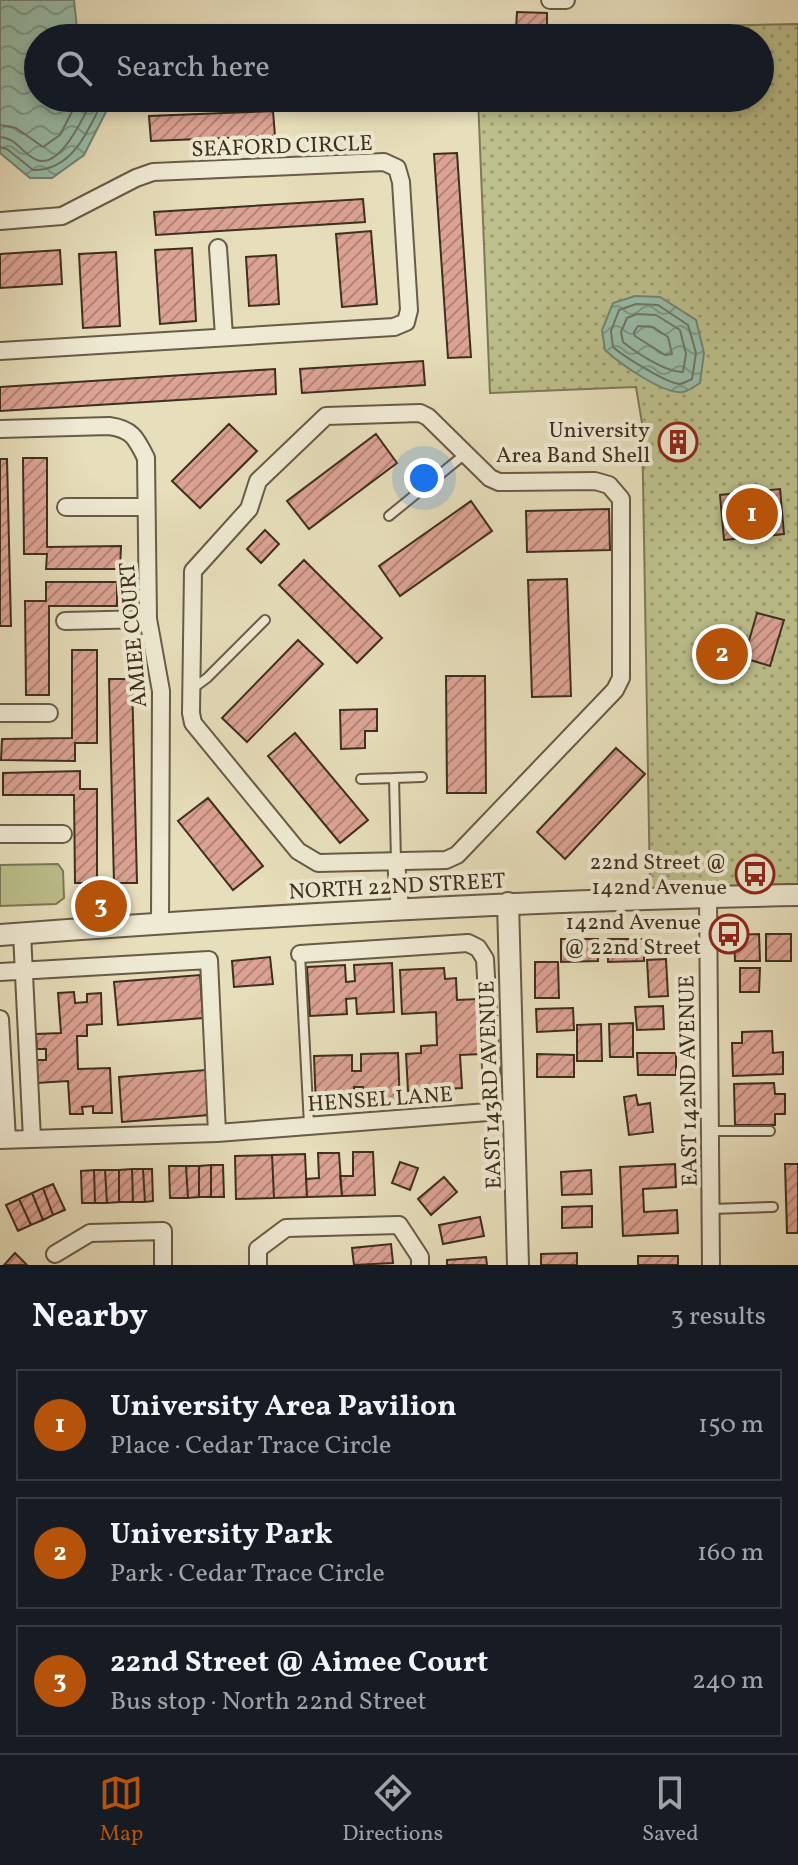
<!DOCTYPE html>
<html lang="en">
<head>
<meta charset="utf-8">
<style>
  :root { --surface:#171b24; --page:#20242c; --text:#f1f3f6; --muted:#9ea1a6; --line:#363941; --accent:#b45309 }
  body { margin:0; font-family:Vollkorn,serif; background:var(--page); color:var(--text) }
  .you { position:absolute; left:424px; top:478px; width:28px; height:28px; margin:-20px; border:6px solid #fff; border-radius:50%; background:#1a73e8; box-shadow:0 0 0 12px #1a73e833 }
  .badge { display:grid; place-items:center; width:52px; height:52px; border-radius:50%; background:var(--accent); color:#fff; font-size:26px; font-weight:700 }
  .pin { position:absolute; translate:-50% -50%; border:4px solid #fff; box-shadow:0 2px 8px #0006 }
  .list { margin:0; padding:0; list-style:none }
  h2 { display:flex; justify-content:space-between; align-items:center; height:104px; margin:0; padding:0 32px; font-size:34px }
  h2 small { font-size:26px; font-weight:400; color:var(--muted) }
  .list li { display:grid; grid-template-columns:52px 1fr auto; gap:24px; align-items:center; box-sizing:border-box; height:112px; margin:0 16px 16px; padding:0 16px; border:2px solid var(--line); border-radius:0px }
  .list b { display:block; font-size:30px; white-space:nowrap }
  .list p { margin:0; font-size:26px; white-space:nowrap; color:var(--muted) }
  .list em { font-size:26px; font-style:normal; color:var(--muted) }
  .icon { flex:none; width:44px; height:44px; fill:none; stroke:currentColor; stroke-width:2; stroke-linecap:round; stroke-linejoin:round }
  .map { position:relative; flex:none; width:798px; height:1265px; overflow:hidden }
  .search { position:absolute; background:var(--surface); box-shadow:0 4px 12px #0003; left:24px; right:24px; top:24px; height:88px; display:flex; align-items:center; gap:20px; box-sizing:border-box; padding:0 28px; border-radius:44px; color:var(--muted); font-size:30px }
  .sheet { height:488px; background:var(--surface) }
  nav { display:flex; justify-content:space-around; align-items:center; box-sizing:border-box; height:112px; border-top:2px solid var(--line); background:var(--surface); font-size:22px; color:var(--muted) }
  nav a { display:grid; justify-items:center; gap:4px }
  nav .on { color:var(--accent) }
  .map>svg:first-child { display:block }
  .grass { fill:#bcc08c; stroke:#7e7856; stroke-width:2 }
  .park { fill:url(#park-dots); stroke:#7e7856; stroke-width:2 }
  .water { fill:url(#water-waves); stroke:#748472; stroke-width:2 }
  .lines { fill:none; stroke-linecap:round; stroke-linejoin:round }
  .shore { stroke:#6c7664; stroke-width:2 }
  .building { fill:url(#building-hatch); stroke:#3f2f1f; stroke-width:2 }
  .service-casing { stroke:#695b46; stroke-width:12 }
  .minor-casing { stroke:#695b46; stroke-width:20 }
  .tertiary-casing { stroke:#695b46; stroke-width:24 }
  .service { stroke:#efead3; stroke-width:8 }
  .minor { stroke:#efead3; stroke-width:16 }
  .tertiary { stroke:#efead3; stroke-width:20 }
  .labels { text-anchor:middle; stroke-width:8; stroke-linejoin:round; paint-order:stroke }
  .street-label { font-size:22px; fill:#3f2f1f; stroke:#efead3 }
  .poi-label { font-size:22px; fill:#3f2f1f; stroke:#efead3; text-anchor:end }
</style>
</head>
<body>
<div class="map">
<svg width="798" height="1265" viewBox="0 0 798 1265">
  <defs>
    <pattern id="park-dots" width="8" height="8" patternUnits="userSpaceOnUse" patternTransform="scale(2)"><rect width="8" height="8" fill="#bcc08c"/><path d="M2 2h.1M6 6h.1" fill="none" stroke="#9a9c72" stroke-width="1.8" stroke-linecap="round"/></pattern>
    <pattern id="water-waves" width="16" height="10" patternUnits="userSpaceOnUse" patternTransform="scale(2)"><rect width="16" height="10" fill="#98bdaa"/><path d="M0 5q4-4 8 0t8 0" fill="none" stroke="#7d9a8a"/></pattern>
    <pattern id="building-hatch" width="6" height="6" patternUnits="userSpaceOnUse" patternTransform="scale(2)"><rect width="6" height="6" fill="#dca293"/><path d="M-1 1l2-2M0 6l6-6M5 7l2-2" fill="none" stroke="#b48477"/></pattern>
  </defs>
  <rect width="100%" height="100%" fill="#e7debb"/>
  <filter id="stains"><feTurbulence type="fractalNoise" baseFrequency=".0025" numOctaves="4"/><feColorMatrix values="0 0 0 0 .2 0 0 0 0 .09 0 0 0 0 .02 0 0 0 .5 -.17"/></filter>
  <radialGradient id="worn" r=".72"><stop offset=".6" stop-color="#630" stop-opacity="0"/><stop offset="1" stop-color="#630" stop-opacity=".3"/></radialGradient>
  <!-- grass -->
  <path class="grass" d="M 58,864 L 63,871 L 64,898 L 56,904 L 0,906 L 0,865 Z"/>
  <!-- park -->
  <path class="park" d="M 798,24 L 798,884 L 650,889 L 642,423 L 636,387 L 490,393 L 478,98 L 760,98 L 760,38 L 475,38 L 475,30 Z"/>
  <!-- water -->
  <path class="water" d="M 0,0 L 74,0 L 78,38 L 38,38 L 38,98 L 113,98 L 84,155 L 52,178 L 30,178 L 0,153 Z
    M 348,98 L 430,98 L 429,101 L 420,103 L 415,109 L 393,109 L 391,103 L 379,104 Z
    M 635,296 L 660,297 L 696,320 L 704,353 L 700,383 C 695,386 689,391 683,392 C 664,395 619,363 605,350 L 602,330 L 613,303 Z"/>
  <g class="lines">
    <!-- shore -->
    <path class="shore" d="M 0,125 L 16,128 L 43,147 L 60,135 L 79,98
      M 0,137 C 17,138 22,154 37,160 C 61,169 85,114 93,98
      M 0,147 L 7,149 L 33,170 C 73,171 89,129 104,98
      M 636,304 L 658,305 L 688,325 L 696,353 L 692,379 C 688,381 684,383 680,384 C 668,384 623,356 613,347 L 611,331 L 619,310 Z
      M 637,314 L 656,315 L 680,330 L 686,354 L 683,372 C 667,373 635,352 623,342 L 621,332 L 627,318 Z
      M 638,326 L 653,327 L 668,337 L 672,354 L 665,355 L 635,336 L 634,332 Z"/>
  </g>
  <!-- building -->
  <path class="building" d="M 517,12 L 547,13 L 547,30 L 516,29 Z
    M 273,111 L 275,136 L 151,141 L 149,116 Z
    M 457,153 L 471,357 L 448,358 L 434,154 Z
    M 363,199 L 365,222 L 156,235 L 154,212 Z
    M 371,231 L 377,304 L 342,307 L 336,234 Z
    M 192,248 L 196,321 L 160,324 L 155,250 Z
    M 60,250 L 62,284 L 0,288 L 0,254 Z
    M 116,252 L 120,326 L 83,328 L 79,254 Z
    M 276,255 L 279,304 L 249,306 L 246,257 Z
    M 423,361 L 425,385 L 302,393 L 300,369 Z
    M 275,369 L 276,394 L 0,411 L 0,387 Z
    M 229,424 L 257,451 L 200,508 L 172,481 Z
    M 376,434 L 397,463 L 309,529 L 287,501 Z
    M 686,434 L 689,445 L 686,456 L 668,453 L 668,439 Z
    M 23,458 L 47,458 L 47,547 L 121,546 L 120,569 L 46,569 L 47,554 L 24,554 Z
    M 0,459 L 7,459 L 11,626 L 0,626 Z
    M 780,489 L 784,534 L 724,540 L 720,495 Z
    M 471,501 L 492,531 L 400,596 L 379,566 Z
    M 609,509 L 610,550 L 527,552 L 526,511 Z
    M 265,530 L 279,544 L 261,563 L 247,549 Z
    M 304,560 L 382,638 L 357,663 L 279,585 Z
    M 567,579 L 571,696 L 532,697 L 528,580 Z
    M 46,582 L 117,582 L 117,606 L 49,606 L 49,695 L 26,695 L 25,601 L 46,601 Z
    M 757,613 L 784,620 L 770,666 L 744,658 Z
    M 298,640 L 323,664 L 247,742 L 222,718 Z
    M 72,650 L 97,650 L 97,743 L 75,743 L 75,761 L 1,760 L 2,739 L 72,738 Z
    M 446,676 L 485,676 L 486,793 L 447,793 Z
    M 109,679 L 132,679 L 137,883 L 114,883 Z
    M 377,709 L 377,731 L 365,731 L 365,748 L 341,749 L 340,710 Z
    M 295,733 L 368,820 L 340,843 L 268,756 Z
    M 616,748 L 645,774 L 565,859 L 537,832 Z
    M 80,771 L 80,789 L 97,789 L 97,883 L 75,883 L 74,795 L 3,795 L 3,773 Z
    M 208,798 L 263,866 L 233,890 L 178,821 Z
    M 759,934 L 760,961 L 735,961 L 734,935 Z
    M 766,934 L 791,934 L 791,961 L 766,961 Z
    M 561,939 L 598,939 L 598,961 L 561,962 Z
    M 608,939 L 644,939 L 644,961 L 608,962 Z
    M 270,957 L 273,984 L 234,987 L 232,961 Z
    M 666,959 L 668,996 L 649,997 L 647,960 Z
    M 535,962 L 558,962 L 559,998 L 535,998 Z
    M 392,963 L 394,1012 L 357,1014 L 356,998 L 346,999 L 347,1014 L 310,1016 L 307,967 L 345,965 L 346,982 L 355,981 L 354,965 Z
    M 444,968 L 445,979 L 456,978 L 457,1000 L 479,999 L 482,1054 L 460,1055 L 462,1088 L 408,1091 L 406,1054 L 421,1053 L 421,1046 L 437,1045 L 436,1012 L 402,1014 L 400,970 Z
    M 740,968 L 760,968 L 759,992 L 740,992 Z
    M 200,975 L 203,1018 L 118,1025 L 114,982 Z
    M 74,992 L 75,1003 L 87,1002 L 87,994 L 101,993 L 102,1024 L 87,1025 L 87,1036 L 77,1036 L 78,1069 L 110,1068 L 112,1113 L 93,1113 L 93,1106 L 82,1107 L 83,1114 L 70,1114 L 68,1081 L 37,1083 L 36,1060 L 46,1060 L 46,1049 L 37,1049 L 36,1034 L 61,1033 L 58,993 Z
    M 663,1006 L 664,1029 L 637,1030 L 635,1007 Z
    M 573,1008 L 574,1030 L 537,1032 L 536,1009 Z
    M 633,1023 L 633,1057 L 610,1057 L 609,1024 Z
    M 601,1024 L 602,1061 L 577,1061 L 577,1025 Z
    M 772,1031 L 773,1053 L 783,1052 L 783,1074 L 733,1076 L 732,1043 L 742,1043 L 742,1032 Z
    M 398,1053 L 400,1105 L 363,1106 L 363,1087 L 354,1087 L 354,1106 L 316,1107 L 314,1056 L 352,1055 L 352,1071 L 361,1071 L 361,1054 Z
    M 637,1053 L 676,1053 L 676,1075 L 638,1075 Z
    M 537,1054 L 574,1055 L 574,1077 L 537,1077 Z
    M 206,1070 L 209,1115 L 122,1122 L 119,1077 Z
    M 774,1083 L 775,1094 L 785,1094 L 785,1114 L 775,1114 L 775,1125 L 735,1125 L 734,1084 Z
    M 636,1095 L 638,1105 L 650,1103 L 653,1132 L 629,1135 L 624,1097 Z
    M 353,1152 L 373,1152 L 375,1195 L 342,1196 L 340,1176 L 353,1176 Z
    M 318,1153 L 339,1153 L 342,1196 L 307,1197 L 306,1179 L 319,1178 Z
    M 305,1154 L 307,1197 L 274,1198 L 272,1155 Z
    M 272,1155 L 274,1198 L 236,1199 L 235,1156 Z
    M 400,1162 L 418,1168 L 410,1190 L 392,1183 Z
    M 675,1164 L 676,1187 L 643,1189 L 644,1212 L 677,1210 L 678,1233 L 623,1236 L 620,1167 Z
    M 785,1164 L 798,1164 L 798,1233 L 787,1233 Z
    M 211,1165 L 223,1165 L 224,1197 L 211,1197 Z
    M 211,1165 L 211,1197 L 199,1197 L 199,1166 Z
    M 169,1166 L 186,1166 L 188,1198 L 170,1198 Z
    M 186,1166 L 199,1166 L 199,1197 L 188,1198 Z
    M 132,1169 L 143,1169 L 145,1202 L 133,1202 Z
    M 132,1169 L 133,1202 L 119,1202 L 119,1170 Z
    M 143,1169 L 152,1169 L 153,1201 L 145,1202 Z
    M 94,1170 L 105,1170 L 107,1203 L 95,1203 Z
    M 94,1170 L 95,1203 L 82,1203 L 81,1171 Z
    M 105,1170 L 119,1170 L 119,1202 L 107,1203 Z
    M 591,1170 L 592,1194 L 562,1195 L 561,1172 Z
    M 444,1177 L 457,1192 L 431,1215 L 418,1199 Z
    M 53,1184 L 65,1210 L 53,1215 L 43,1188 Z
    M 43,1188 L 53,1215 L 43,1220 L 32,1193 Z
    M 32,1193 L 43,1220 L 31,1225 L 19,1199 Z
    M 19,1199 L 31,1225 L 18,1231 L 6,1205 Z
    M 592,1206 L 592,1227 L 562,1228 L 562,1207 Z
    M 480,1217 L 484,1236 L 443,1244 L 439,1225 Z
    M 391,1244 L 393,1263 L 354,1265 L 352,1248 Z
    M 15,1253 L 27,1265 L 4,1265 Z
    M 577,1253 L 577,1265 L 541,1265 L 541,1254 Z
    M 638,1256 L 678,1256 L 678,1265 L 638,1265 Z
    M 486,1257 L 487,1265 L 447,1265 L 447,1260 Z"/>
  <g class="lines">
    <defs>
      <path id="service" d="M 389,516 L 465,454
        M 192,689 L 207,678 L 265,620
        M 361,779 L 394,778
        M 396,861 L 394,778 L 422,777
        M 300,954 L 309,1125
        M 710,1131 L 770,1131
        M 711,1209 L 773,1207"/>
      <path id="minor" d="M 550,0 L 566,0
        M 0,221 L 62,216 L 136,178 L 153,172 L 384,162 L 397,168 L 401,182 L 409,310 L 406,322 L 394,327 L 0,351
        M 218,248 L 224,336
        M 420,413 L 428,417 L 490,478 L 499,482 L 595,481 L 609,485 L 621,499 L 621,678 L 615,690 L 457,855 L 446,860 L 318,863 L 298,851 L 193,723 L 191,713 L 193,571 L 249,509 L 258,481 L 326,416 Z
        M 0,429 L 109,426 C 132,429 136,438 146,458 L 148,619 L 161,691 L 160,923
        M 66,507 L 146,507
        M 65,621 L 148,619
        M 0,713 L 49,713
        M 0,834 L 63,834
        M 396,861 L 400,909
        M 708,896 L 711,1265
        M 22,933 L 32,1139
        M 0,972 L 209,960 L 217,1133
        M 0,1019 L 7,1139
        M 0,1140 L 217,1133 L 488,1112 L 492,1084 L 485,959 L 478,948 L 468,943 L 300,954
        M 55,1254 L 90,1233 L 163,1231 L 163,1265
        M 258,1265 L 258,1249 L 286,1228 L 399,1225 L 420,1257 L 420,1265"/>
      <path id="tertiary" d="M 508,903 L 518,1265
        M 0,935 C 266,915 532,900 798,895"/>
    </defs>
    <!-- service casing -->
    <use href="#service" class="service-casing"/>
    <!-- minor casing -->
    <use href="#minor" class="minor-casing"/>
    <!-- tertiary casing -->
    <use href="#tertiary" class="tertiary-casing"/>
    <!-- service -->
    <use href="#service" class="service"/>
    <!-- minor -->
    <use href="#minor" class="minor"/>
    <!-- tertiary -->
    <use href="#tertiary" class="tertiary"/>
  </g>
  <!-- icons -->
  <defs>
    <symbol id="building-ring" viewBox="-11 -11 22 22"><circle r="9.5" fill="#efead3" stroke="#8f2418" stroke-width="1.5"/><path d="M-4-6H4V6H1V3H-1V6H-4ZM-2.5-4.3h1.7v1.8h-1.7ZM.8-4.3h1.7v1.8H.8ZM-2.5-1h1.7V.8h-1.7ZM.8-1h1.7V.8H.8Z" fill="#8f2418"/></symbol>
    <symbol id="bus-ring" viewBox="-11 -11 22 22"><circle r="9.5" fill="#efead3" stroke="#8f2418" stroke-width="1.5"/><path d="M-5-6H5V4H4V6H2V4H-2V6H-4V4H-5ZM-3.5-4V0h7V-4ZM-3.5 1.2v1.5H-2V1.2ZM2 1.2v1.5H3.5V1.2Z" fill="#8f2418"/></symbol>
  </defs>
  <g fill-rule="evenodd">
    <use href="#building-ring" x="656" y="420" width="44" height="44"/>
    <use href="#bus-ring" x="733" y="852" width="44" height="44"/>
    <use href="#bus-ring" x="707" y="912" width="44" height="44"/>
  </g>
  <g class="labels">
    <!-- street labels -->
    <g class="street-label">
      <text transform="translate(282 145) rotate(-2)" y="8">SEAFORD CIRCLE</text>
      <text transform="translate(132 635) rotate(-95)" y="8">AMIEE COURT</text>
      <text transform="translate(397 885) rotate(-3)" y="8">NORTH 22ND STREET</text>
      <text transform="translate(687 1081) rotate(-91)" y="8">EAST 142ND AVENUE</text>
      <text transform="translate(489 1085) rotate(-92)" y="8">EAST 143RD AVENUE</text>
      <text transform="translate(380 1098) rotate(-4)" y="8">HENSEL LANE</text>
    </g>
    <!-- poi labels -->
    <g class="poi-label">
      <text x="650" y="437">University<tspan x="650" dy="25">Area Band Shell</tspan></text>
      <text x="727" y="869">22nd Street @<tspan x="727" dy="25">142nd Avenue</tspan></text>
      <text x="701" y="929">142nd Avenue<tspan x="701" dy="25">@ 22nd Street</tspan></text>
    </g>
  </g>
  <rect width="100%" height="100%" filter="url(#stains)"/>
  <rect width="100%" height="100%" fill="url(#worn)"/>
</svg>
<div class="you"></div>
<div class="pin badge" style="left:752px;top:514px">1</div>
<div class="pin badge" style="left:722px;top:654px">2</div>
<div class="pin badge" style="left:101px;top:906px">3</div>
<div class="search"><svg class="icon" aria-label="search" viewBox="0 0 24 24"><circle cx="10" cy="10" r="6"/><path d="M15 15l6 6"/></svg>Search here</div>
</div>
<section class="sheet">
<h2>Nearby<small>3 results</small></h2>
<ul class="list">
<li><span class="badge">1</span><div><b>University Area Pavilion</b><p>Place · Cedar Trace Circle</p></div><em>150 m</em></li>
<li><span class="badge">2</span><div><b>University Park</b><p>Park · Cedar Trace Circle</p></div><em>160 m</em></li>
<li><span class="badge">3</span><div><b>22nd Street @ Aimee Court</b><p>Bus stop · North 22nd Street</p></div><em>240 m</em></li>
</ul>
</section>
<nav>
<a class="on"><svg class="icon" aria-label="map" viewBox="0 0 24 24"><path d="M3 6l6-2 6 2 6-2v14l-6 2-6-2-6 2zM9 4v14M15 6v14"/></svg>Map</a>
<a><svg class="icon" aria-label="directions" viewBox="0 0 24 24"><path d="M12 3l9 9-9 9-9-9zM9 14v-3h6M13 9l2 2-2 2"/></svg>Directions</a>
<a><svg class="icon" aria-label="saved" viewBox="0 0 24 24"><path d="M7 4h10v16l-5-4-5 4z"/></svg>Saved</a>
</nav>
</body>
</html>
